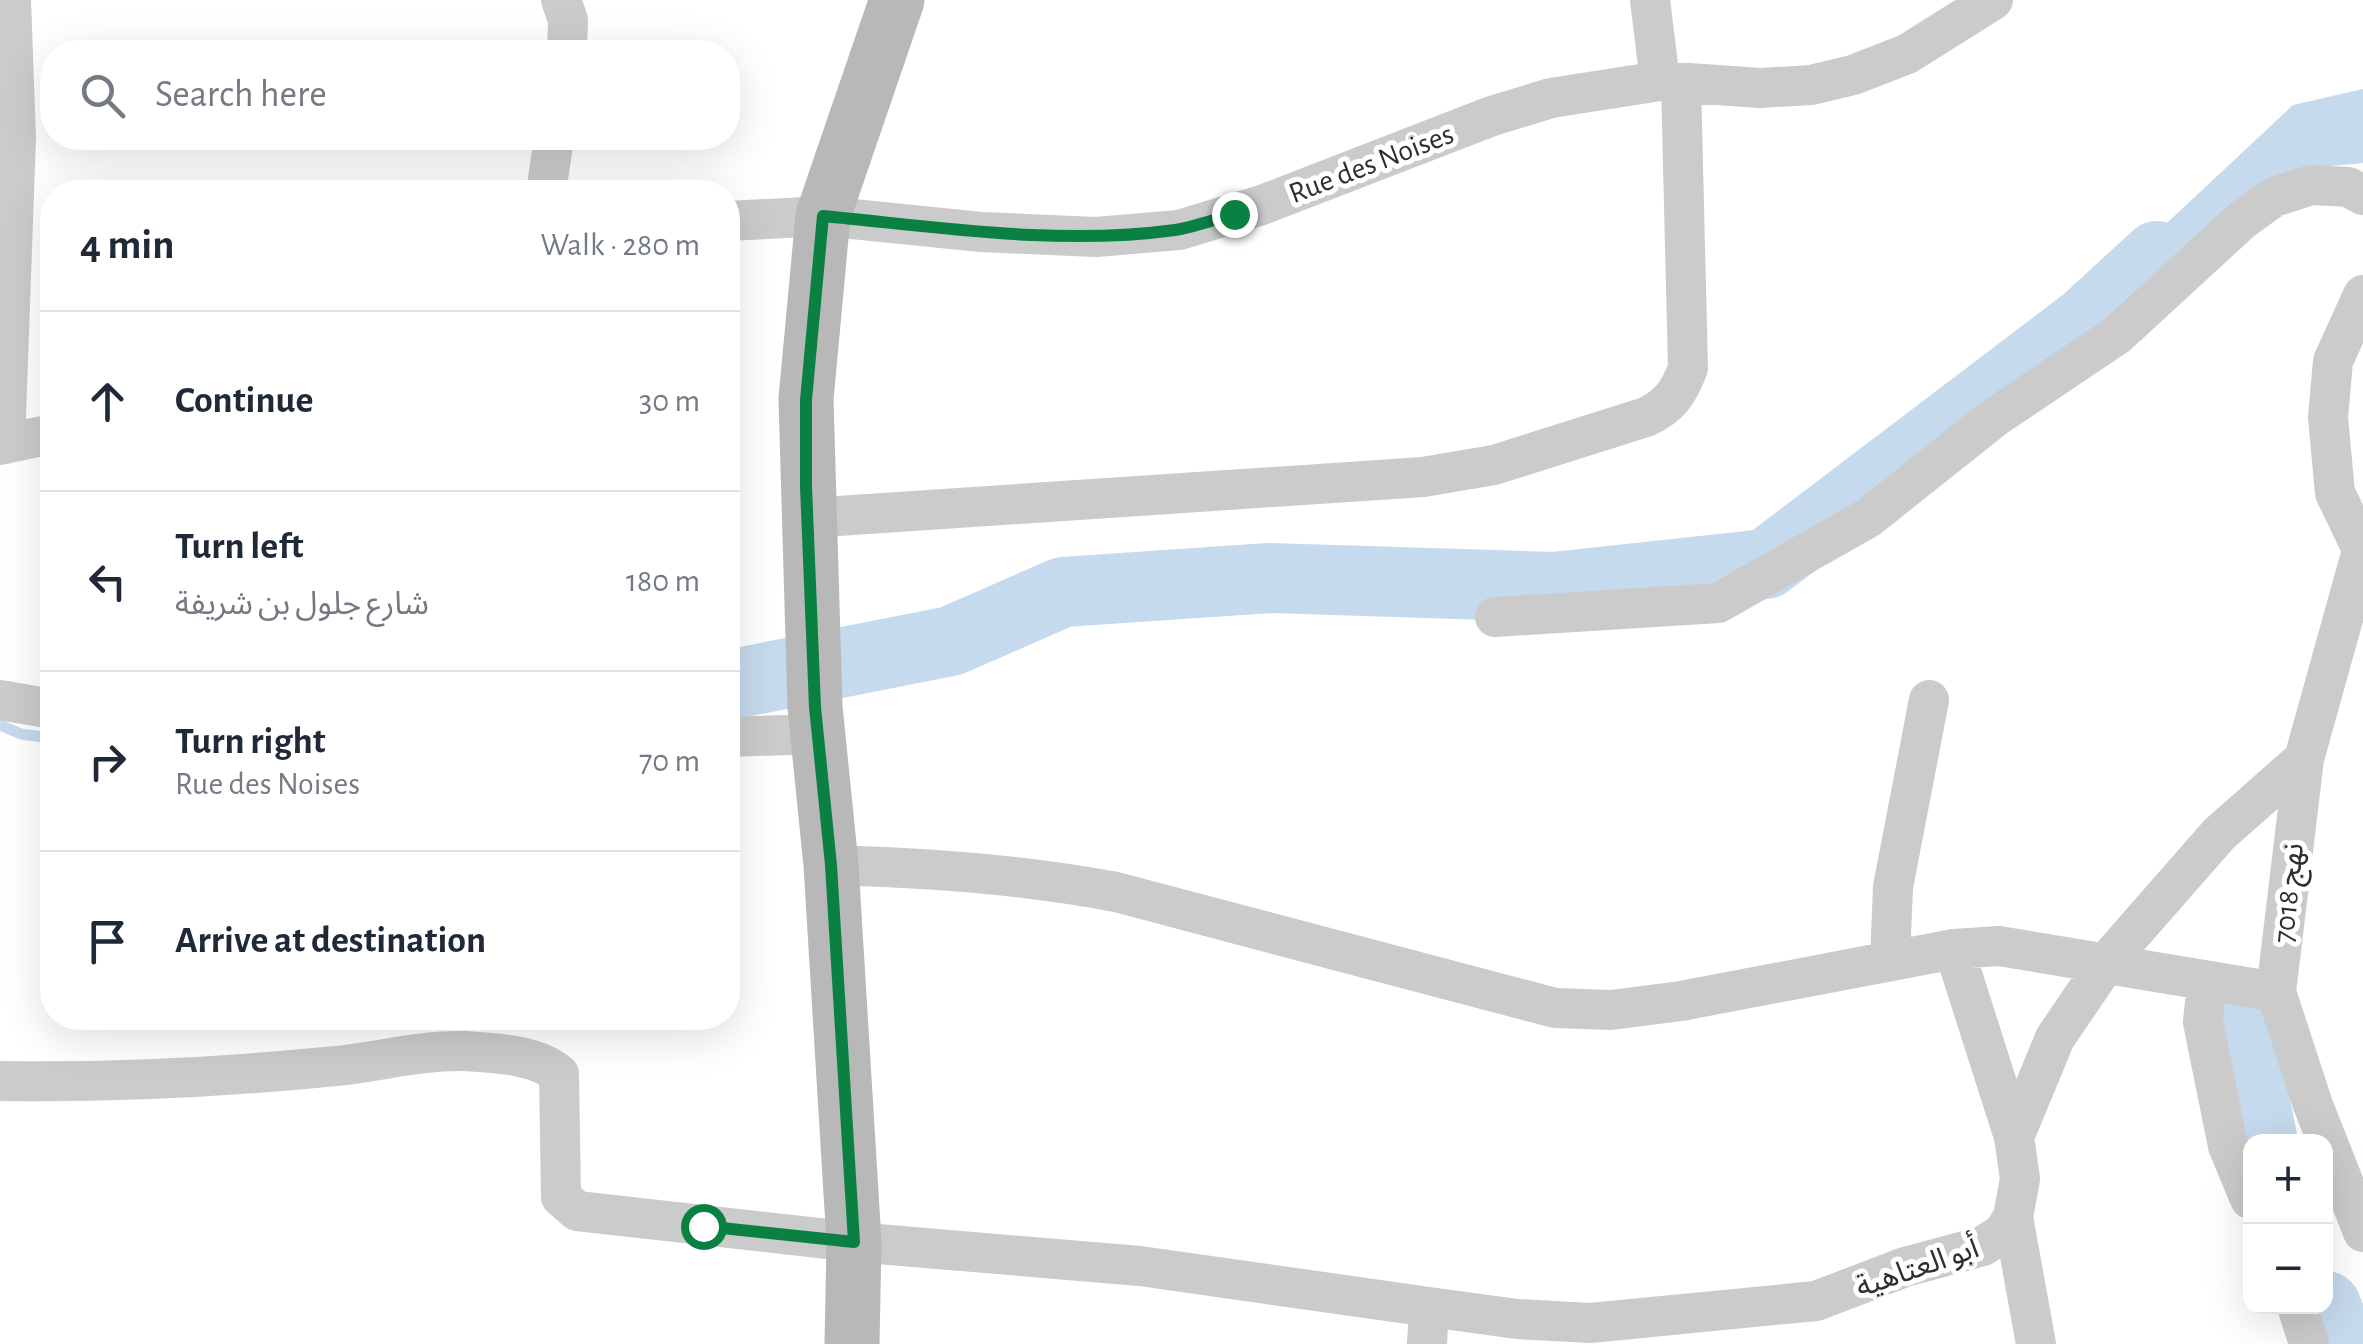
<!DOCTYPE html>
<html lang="en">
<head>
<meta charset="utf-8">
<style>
  :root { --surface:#fff; --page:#f2f2f3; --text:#1f2937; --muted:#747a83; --line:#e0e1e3 }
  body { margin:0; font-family:"Alegreya Sans","Noto Sans Arabic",sans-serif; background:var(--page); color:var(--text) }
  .controls { position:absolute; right:30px; bottom:30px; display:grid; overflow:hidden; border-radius:20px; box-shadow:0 10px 40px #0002 }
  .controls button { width:90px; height:90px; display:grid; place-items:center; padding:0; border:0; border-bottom:2px solid var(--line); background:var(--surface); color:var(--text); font:50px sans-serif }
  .stop { position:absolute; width:30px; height:30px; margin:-22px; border:8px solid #0b8043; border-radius:50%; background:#fff }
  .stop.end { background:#0b8043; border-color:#fff; box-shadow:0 2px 10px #0008 }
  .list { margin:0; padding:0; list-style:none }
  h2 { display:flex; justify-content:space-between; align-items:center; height:130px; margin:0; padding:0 40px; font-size:42px }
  h2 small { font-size:32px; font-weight:400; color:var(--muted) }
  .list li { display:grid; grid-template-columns:65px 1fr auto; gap:30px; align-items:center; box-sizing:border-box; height:180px; padding:0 40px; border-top:2px solid var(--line) }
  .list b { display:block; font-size:38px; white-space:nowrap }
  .list p { margin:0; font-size:32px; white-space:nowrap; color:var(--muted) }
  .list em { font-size:32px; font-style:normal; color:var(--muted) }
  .icon { flex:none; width:55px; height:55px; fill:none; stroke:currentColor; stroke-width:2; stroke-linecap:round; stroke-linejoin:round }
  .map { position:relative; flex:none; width:2363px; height:1344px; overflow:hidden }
  .search { position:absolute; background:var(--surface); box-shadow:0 10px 40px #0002; left:40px; top:40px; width:700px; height:110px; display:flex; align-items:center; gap:25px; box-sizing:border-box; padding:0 35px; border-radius:40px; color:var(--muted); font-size:38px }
  .panel { position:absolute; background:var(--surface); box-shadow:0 10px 40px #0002; left:40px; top:180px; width:700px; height:850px; border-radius:40px }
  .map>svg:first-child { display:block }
  .water { fill:#c6daed }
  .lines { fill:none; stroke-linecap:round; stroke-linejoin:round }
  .stream { stroke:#c6daed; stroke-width:11 }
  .river { stroke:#c6daed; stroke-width:70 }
  .minor { stroke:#cbcbcb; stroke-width:40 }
  .secondary { stroke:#b8b8b8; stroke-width:55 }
  .route { stroke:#0b8043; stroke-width:12 }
  .labels { text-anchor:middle; stroke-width:10; stroke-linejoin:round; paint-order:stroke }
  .street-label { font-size:30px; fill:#2e2e2e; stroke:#fff }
</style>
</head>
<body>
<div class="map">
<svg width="2363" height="1344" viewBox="0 0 2363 1344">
  <rect width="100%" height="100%" fill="#fff"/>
  <!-- water -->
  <path class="water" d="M 2363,89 L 2363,163 L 2320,167 L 2097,338 L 2075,309 L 2293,105 Z"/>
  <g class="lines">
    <!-- stream -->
    <path class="stream" d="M 0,725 L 21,734 L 52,738"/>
    <!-- river -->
    <path class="river" d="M 728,685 L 951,641 L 1063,592 L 1270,578 L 1553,587 L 1766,564 L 2085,322 L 2157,256
      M 2240,1026 L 2263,1142
      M 2326,1306 L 2341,1344"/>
    <!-- minor -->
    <path class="minor" d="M 561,0 L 568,20 L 567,52
      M 1650,0 L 1660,81
      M 546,192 L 554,138
      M 728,221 L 823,216 L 981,232 L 1096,237 L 1179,230 L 1262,205 L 1492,116 L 1551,98 L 1660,81 L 1760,88 L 1811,85 L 1853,75 L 1907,54 L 1993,0
      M 5,444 L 16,138 L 11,0
      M 0,445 L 52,434
      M 808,518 L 1423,477 L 1494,465 L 1646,417 C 1670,406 1679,392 1688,368 L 1681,83
      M 2363,547 L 2304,759 L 2276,992 L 2313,1105 L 2363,1232
      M 2362,549 L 2335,493 L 2328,417 L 2333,361 L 2363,295
      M 1495,617 L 1718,603 L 1868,518 L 1995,417 L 2117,335 L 2242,220 L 2274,197 L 2311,185 L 2348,187 L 2363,195
      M 0,700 L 52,709
      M 728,737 L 818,734
      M 831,865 C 927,868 1021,874 1116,892 L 1555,1008 L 1611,1010 L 1681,1001 L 1954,949 L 1999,946 L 2276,992
      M 1954,949 L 2014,1137
      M 1890,961 L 1893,887 L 1929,700
      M 2207,982 L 2203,1022 L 2228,1146 L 2250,1199
      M 0,1081 C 112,1083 224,1077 336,1066 C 378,1062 421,1050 464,1051 C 494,1053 536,1054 559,1074 L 561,1197 L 577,1211 L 854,1242 L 1140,1266 L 1429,1307 L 1427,1344
      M 2013,1217 L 2036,1344
      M 2297,1306 L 2309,1344
      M 1429,1307 L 1517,1319 L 1590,1323 L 1816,1301 L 1905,1267 L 1983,1246 L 2003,1233 L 2013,1217 L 2020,1179 L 2014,1137 L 2055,1038 L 2106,963 L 2219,834 L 2304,759"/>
    <!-- secondary -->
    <path class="secondary" d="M 852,1344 L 854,1242 L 831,865 L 815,707 L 806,399 L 823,216 L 897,0"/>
  </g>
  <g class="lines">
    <!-- route -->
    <path class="route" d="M 703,1226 L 854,1242 L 831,865 L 815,707 L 806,486 L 806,400 L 823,216 C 940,227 1059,246 1175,230 C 1195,227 1215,219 1234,214"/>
  </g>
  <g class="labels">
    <!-- street labels -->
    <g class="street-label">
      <text transform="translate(1371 163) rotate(-21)" y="10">Rue des Noises</text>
      <text transform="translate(2288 893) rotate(-84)" y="10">نهج 7018</text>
      <text transform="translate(1917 1267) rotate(-19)" y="10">أبو العتاهية</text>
    </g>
  </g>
</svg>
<div class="controls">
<button>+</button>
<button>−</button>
</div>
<div class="stop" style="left:703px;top:1226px"></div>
<div class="stop end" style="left:1234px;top:214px"></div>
<div class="search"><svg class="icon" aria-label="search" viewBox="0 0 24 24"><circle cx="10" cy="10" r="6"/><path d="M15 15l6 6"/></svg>Search here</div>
<section class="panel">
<h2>4 min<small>Walk · 280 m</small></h2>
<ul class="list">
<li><svg class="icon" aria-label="ahead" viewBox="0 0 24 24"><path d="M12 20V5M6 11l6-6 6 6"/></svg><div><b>Continue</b></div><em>30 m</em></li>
<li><svg class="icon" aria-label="left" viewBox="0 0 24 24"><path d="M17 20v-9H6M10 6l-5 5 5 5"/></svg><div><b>Turn left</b><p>شارع جلول بن شريفة</p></div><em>180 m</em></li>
<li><svg class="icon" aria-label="right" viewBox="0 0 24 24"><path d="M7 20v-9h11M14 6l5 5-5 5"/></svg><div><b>Turn right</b><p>Rue des Noises</p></div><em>70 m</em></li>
<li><svg class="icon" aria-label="arrive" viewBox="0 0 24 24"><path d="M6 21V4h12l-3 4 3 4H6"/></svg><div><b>Arrive at destination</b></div></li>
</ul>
</section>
</div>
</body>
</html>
